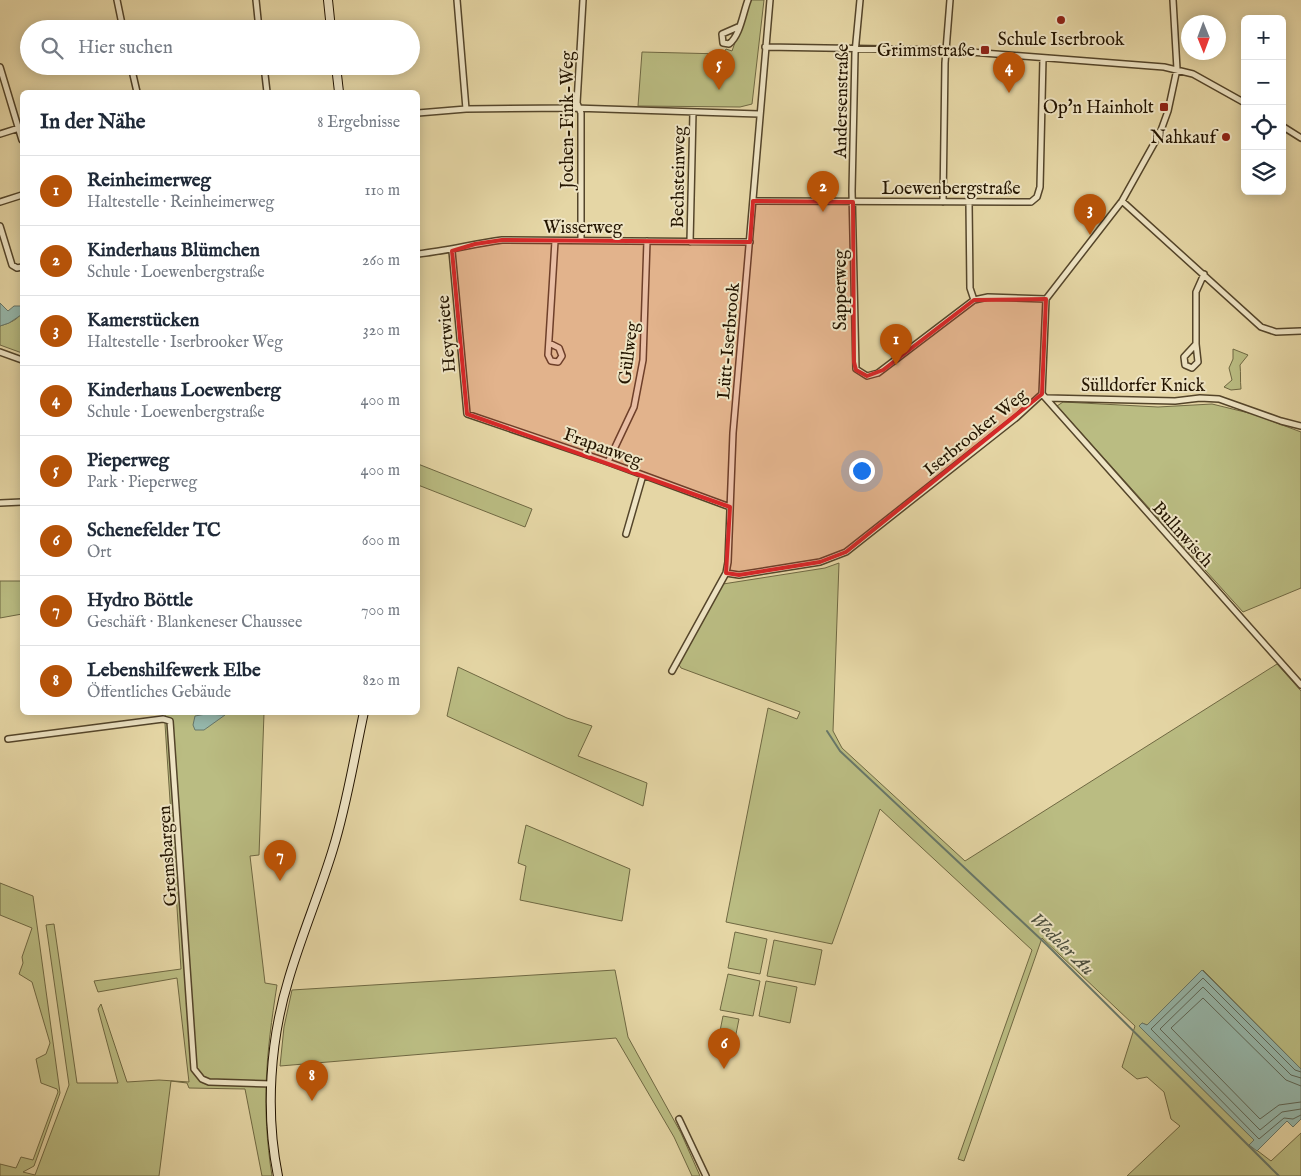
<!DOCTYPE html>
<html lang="de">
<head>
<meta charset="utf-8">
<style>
  :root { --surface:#fff; --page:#f2f2f3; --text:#1f2937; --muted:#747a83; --line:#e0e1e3; --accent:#b45309 }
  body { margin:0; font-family:"IM FELL English",serif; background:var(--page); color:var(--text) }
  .controls { position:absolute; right:15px; top:15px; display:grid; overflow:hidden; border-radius:8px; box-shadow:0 2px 12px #0003 }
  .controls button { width:45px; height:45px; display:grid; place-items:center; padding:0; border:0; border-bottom:1px solid var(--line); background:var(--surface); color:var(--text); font:25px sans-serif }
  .compass { position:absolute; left:1181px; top:15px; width:45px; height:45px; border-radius:50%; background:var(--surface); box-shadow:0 2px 12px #0003; rotate:179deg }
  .you { position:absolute; left:861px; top:470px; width:18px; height:18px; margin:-12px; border:4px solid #fff; border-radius:50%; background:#1a73e8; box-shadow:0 0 0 8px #1a73e833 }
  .badge { display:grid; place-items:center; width:32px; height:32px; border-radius:50%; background:var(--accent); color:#fff; font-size:16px; font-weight:700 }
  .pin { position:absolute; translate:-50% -41px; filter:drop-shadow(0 1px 2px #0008) }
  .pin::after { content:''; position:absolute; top:26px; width:18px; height:15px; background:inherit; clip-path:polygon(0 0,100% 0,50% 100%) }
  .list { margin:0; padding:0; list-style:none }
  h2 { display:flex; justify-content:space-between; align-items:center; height:65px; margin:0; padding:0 20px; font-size:21px }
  h2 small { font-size:16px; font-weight:400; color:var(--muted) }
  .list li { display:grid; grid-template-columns:32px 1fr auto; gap:15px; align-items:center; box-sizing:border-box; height:70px; padding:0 20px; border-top:1px solid var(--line) }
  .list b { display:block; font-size:19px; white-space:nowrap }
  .list p { margin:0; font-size:16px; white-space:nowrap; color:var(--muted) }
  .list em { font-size:16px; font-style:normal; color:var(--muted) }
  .icon { flex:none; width:28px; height:28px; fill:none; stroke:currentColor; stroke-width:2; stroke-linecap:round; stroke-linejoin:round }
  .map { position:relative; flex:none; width:1301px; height:1176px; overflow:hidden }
  .search { position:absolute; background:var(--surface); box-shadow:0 2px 12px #0003; left:20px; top:20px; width:400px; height:55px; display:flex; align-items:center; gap:12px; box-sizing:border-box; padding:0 18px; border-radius:28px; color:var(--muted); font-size:19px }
  .panel { position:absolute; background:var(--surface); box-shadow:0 2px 12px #0003; left:20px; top:90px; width:400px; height:625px; border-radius:8px }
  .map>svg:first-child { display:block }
  .green { fill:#babc82; stroke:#6f6842 }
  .water { fill:#96b8ac; stroke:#687768 }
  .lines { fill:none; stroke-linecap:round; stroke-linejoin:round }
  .shore { stroke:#5d6656; stroke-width:1 }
  .stream { stroke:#687768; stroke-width:2 }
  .minor-casing { stroke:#54452a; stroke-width:8 }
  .secondary-casing { stroke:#241501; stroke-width:10 }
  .minor { stroke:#eee4c4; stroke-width:5 }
  .secondary { stroke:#eee4c4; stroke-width:8 }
  .marked { fill:#d62828; fill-opacity:0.2; stroke:#d62828; stroke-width:4; stroke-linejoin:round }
  .poi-dot { fill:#8f2418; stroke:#eee4c4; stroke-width:2 }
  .labels { text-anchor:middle; stroke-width:4; stroke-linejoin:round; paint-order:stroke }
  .poi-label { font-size:18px; fill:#241501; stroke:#eee4c4; text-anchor:end }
  .street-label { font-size:18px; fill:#241501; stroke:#eee4c4 }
  .water-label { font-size:19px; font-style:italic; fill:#4c4e3d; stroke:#eee4c4 }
</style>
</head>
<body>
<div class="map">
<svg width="1301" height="1176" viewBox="0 0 1301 1176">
  <rect width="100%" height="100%" fill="#e5d6a5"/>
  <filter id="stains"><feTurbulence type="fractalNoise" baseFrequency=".004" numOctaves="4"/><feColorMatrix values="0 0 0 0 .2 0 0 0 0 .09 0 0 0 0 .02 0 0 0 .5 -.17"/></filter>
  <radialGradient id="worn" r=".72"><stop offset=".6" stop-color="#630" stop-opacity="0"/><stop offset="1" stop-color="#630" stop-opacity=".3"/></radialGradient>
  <!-- green -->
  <path class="green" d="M 750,0 L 764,0 L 752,104 L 740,107 L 638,106 L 642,52 L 723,54 L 726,49 L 732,51 Z
    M 22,311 L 22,353 L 0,345 L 0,326 C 9,323 19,320 22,311 Z
    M 1233,349 L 1248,355 L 1240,365 C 1241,374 1240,380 1241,389 L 1231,390 L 1224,387 L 1232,380 L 1229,368 L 1233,359 Z
    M 1063,402 L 1158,407 L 1212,404 L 1253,414 L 1301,432 L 1301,588 L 1243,612 L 1057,406 Z
    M 418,464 L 532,509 L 525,527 L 418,485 Z
    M 839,563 L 833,731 L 842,748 L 965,861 L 1277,664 L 1301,691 L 1301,1069 L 1203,970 L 1147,1025 L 1142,1023 L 1139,1026 L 1254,1140 L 1250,1145 L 1271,1161 L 1301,1133 L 1301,1176 L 1127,1176 L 1180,1126 L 1171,1119 L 1164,1092 L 1147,1077 L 1137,1079 L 1122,1067 L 1135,1026 L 1042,938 L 964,1161 L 958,1159 L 1032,950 L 880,809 L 832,944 L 726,922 L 768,708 L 797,719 L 800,712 L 681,668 L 678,663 L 723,584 L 825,568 Z
    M 0,581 L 22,581 L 22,614 L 0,618 Z
    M 458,667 L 567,718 L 592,726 L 578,756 L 647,783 L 643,806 L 447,716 Z
    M 169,712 L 264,713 L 259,855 L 250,856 L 265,983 L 277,985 C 266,1055 261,1106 272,1176 L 262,1176 L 245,1089 L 189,1088 L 187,1083 L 171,1081 L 159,1176 L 0,1176 L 0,1164 L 16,1168 L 21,1157 L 33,1160 L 58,1092 L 57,1089 L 41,1083 L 36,1059 L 46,1054 L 50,1043 L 32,982 L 19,974 L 23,963 L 22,957 L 32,928 L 0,915 L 0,883 L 33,896 L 60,1093 L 34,1166 L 23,1172 L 35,1175 L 69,1085 L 46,925 L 54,924 L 77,1083 L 118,1083 L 98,1009 L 101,1004 L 127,1082 L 159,1080 L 189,1082 L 177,978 L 98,992 L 94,981 L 181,969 L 165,724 L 165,714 Z
    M 526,825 L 630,869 L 622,921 L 520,900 L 526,866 L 518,863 Z
    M 735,932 L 767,939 L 760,974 L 728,968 Z
    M 774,940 L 822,950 L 815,985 L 767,976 Z
    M 615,970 L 628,1037 L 681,1133 L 700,1176 L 692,1176 L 674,1137 L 616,1038 L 280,1066 L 284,1027 L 292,990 Z
    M 728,974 L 760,981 L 753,1016 L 720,1010 Z
    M 766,981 L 797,987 L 790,1023 L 759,1016 Z
    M 723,1016 L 739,1019 L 732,1054 L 716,1051 Z"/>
  <!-- water -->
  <path class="water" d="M 0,303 L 8,311 L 14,306 L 22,306 L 21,315 L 9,323 L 0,326 Z
    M 206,714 L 225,715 L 204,730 L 195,730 L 193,725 L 195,716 Z
    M 1202,970 L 1301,1069 L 1301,1119 L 1293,1127 L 1287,1121 L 1257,1151 L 1249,1145 L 1254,1140 L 1139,1026 L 1142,1023 L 1147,1025 Z"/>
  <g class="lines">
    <!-- shore -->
    <path class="shore" d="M 1301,1072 L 1295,1070 L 1203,978 L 1151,1029 L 1259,1139 L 1284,1118 L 1293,1119 L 1301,1115
      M 1301,1078 L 1291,1075 L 1203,987 L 1160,1029 L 1260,1130 L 1282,1112 L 1301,1109
      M 1301,1086 L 1286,1080 L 1203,998 L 1171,1028 L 1260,1119 L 1279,1105 L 1301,1102"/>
    <!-- stream -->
    <path class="stream" d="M 827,731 L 840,751 L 1047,945 L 1279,1176"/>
    <defs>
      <path id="minor" d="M 117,0 L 123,29
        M 256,0 L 259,29
        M 457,0 L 466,109
        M 860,0 L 855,53 L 852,191 L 856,369 L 867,376 L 878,373 L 974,300 L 988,297 L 1046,299
        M 738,27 L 722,34 L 723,43 L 729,44 C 740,36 743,13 748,0
        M 765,47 L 945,50 L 1164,67 L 1193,74 L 1245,103
        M 131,66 L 137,92
        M 264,66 L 267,92
        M 0,67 L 22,140
        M 418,113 L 466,109 L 574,108 L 759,114
        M 1282,126 L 1301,138
        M 0,134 L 19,128
        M 753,201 L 1031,202 L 1037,197 L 1040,187 L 1043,58
        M 1122,201 L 1261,327 L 1276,332 L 1301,331
        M 0,202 L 22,195
        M 943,202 L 945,63 L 950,0
        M 969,203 L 970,288 L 974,300
        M 0,226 L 12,265 L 17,268 L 22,267
        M 581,240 L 581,113 L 577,103 L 583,0
        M 690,242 L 693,112
        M 452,251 L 467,414 L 608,462 L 730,507
        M 418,254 C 446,251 473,244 502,240 L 750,242
        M 549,343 L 559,348 L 562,356 L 558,362 L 551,361 L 548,355 L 555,241
        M 1196,344 L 1196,292 L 1204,274
        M 1196,344 L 1198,362 L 1192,368 L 1185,365 L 1184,357 Z
        M 0,352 L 22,360
        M 1042,394 L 1301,685
        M 1047,398 L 1175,401 L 1200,398 L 1219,399 L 1281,421 L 1301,426
        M 608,462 L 634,407 L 643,360 L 647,241
        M 0,503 L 22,502
        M 626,534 L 643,475
        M 726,573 L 739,575 L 820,562 L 846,552 L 1017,417 L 1042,394 L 1046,299 L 1122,201 L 1160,133 L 1168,111 L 1177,69 L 1173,0
        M 672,671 L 726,573 L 728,562 L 733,433 L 770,0
        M 8,739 L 163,719 L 170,721 L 194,1069 L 202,1079 L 209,1082 L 272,1084
        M 679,1119 L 706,1176"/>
      <path id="secondary" d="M 328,0 L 331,29
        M 336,66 L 339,92
        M 278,1176 C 265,1112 270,1040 289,978 C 302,934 320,892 333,849 C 347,804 354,758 364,712"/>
    </defs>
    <!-- minor casing -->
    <use href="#minor" class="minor-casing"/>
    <!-- secondary casing -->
    <use href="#secondary" class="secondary-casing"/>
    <!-- minor -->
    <use href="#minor" class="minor"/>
    <!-- secondary -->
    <use href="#secondary" class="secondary"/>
  </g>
  <!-- marked area -->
  <path class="marked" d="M 753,201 L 853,202 L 854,362 L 856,370 L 867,376 L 883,370 L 974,300 L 1046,299 L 1042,394 L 846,552 L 820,562 L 739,575 L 726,573 L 730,507 L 467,414 L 452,251 L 475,244 L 502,240 L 750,242 Z"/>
  <!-- markers -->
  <g class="poi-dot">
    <circle cx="1061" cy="20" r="5"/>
    <rect x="980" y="45" width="10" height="10" rx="2.5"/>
    <rect x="1159" y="102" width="10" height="10" rx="2.5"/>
    <circle cx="1226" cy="137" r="5"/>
  </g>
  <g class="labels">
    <!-- poi labels -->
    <g class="poi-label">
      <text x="1061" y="45" text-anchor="middle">Schule Iserbrook</text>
      <text x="975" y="56">Grimmstraße</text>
      <text x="1154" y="113">Op'n Hainholt</text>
      <text x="1216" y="143">Nahkauf</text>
    </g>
    <!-- street labels -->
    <g class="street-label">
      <text transform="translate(841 101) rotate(-89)" y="6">Andersenstraße</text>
      <text transform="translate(567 120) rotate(-90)" y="6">Jochen-Fink-Weg</text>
      <text transform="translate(678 177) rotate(-89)" y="6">Bechsteinweg</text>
      <text x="951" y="194">Loewenbergstraße</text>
      <text x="583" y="233">Wisserweg</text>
      <text transform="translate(840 290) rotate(-90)" y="6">Sapperweg</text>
      <text transform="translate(446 334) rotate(-95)" y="6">Heytwiete</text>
      <text transform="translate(728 341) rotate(-85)" y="6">Lütt-Iserbrook</text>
      <text transform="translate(628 353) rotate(-83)" y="6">Güllweg</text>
      <text x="1143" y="391">Sülldorfer Knick</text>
      <text transform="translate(975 432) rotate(-39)" y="6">Iserbrooker Weg</text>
      <text transform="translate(603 447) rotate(20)" y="6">Frapanweg</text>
      <text transform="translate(1183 534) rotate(48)" y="6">Bullnwisch</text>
      <text transform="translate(167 856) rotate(-94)" y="6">Gremsbargen</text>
    </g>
    <!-- water labels -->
    <g class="water-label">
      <text transform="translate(1063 943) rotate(44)" y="7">Wedeler Au</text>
    </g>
  </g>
  <rect width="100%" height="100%" filter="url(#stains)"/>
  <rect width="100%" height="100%" fill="url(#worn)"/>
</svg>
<div class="controls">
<button>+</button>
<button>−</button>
<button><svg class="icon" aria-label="locate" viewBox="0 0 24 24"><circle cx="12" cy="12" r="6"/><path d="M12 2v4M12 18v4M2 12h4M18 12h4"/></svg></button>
<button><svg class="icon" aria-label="layers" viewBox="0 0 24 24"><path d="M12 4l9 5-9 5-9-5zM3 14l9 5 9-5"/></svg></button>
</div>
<svg class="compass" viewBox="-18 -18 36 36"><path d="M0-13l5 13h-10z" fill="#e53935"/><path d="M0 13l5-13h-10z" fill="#747a83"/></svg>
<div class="you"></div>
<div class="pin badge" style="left:896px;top:365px">1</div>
<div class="pin badge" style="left:823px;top:212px">2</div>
<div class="pin badge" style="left:1090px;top:235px">3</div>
<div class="pin badge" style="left:1009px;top:93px">4</div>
<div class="pin badge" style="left:719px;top:90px">5</div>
<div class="pin badge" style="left:724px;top:1069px">6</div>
<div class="pin badge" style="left:280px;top:881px">7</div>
<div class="pin badge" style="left:312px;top:1101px">8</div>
<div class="search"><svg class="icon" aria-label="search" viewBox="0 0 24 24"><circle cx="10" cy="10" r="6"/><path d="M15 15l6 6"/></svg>Hier suchen</div>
<section class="panel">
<h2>In der Nähe<small>8 Ergebnisse</small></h2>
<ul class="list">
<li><span class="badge">1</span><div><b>Reinheimerweg</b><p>Haltestelle · Reinheimerweg</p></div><em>110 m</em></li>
<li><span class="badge">2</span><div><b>Kinderhaus Blümchen</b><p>Schule · Loewenbergstraße</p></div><em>260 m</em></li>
<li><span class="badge">3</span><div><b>Kamerstücken</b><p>Haltestelle · Iserbrooker Weg</p></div><em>320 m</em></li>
<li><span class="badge">4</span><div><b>Kinderhaus Loewenberg</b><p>Schule · Loewenbergstraße</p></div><em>400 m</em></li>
<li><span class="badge">5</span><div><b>Pieperweg</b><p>Park · Pieperweg</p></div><em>400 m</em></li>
<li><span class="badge">6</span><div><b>Schenefelder TC</b><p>Ort</p></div><em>600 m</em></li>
<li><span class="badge">7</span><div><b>Hydro Böttle</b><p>Geschäft · Blankeneser Chaussee</p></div><em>700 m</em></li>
<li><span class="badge">8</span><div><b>Lebenshilfewerk Elbe</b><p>Öffentliches Gebäude</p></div><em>820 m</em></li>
</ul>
</section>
</div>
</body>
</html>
